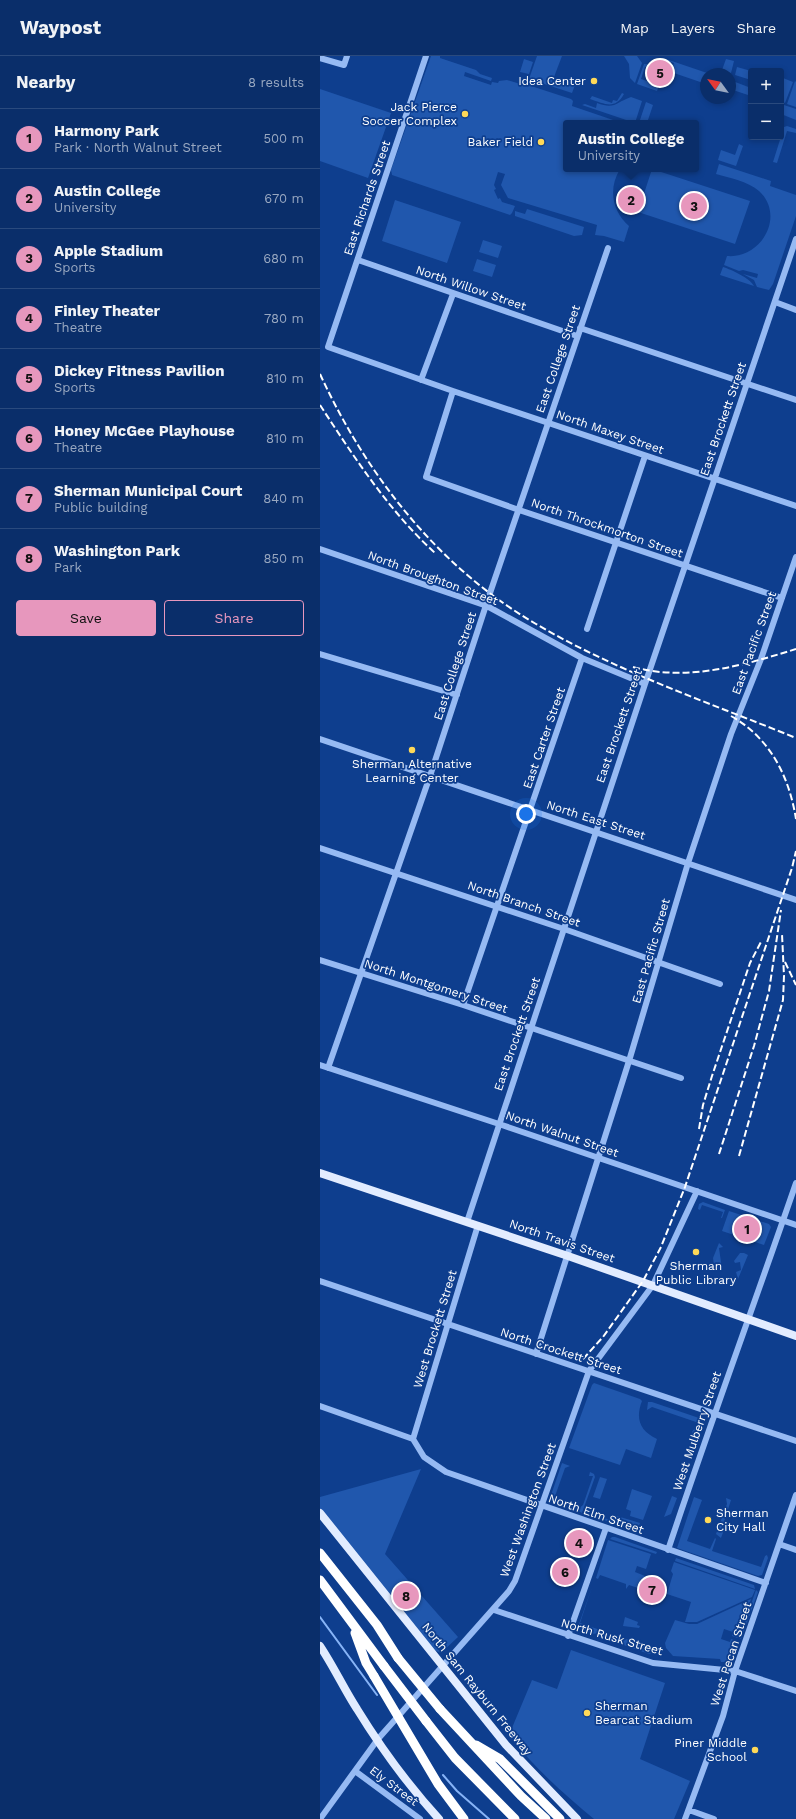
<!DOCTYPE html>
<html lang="en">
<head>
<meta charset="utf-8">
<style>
  :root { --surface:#0a2e6a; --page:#133670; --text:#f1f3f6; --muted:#99a8c1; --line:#2a4a7e; --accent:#e797bd }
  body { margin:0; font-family:"Work Sans",sans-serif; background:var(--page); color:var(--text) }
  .controls { position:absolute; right:12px; top:12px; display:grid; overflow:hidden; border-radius:4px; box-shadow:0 2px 6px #0003 }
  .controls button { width:36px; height:36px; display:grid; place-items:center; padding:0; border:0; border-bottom:1px solid var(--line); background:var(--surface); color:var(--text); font:20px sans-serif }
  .compass { position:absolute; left:380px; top:12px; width:36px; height:36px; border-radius:50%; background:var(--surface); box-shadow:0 2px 6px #0003; rotate:303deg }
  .you { position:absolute; left:206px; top:758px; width:14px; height:14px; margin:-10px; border:3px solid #fff; border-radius:50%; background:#1a73e8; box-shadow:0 0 0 6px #1a73e833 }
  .badge { display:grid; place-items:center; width:26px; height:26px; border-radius:50%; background:var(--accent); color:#111; font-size:13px; font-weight:700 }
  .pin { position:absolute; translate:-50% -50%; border:2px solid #fff; box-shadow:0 1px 4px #0006 }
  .popup { position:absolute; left:243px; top:64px; width:136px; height:52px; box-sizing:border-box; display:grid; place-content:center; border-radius:4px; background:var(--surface); filter:drop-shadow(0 1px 3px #0005); font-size:13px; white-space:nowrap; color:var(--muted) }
  .popup b { font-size:15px; color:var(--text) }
  .popup::after { content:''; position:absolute; left:50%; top:100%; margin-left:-8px; border:8px solid transparent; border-top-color:var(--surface) }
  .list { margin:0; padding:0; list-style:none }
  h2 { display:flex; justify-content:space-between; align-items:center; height:52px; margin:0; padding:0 16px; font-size:17px }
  h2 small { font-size:13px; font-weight:400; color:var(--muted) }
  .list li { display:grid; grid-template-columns:26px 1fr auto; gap:12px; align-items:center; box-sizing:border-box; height:60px; padding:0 16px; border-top:1px solid var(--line) }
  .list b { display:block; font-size:15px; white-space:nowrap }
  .list p { margin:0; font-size:13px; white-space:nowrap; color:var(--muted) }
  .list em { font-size:13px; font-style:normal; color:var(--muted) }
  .actions { display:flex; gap:8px; padding:12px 16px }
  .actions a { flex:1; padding:9px 0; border:1px solid var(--accent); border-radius:4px; text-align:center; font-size:14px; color:var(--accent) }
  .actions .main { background:var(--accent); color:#111 }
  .map { position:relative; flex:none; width:476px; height:1763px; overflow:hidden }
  header { display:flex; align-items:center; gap:24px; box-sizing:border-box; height:56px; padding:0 20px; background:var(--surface); border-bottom:1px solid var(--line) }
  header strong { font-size:19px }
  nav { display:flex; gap:22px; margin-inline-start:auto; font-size:14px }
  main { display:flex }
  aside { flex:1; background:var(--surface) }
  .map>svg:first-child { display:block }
  .green { fill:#2057ad }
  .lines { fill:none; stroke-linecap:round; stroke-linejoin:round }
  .stream { stroke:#87b4f7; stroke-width:2 }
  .minor { stroke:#96baf3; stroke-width:6 }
  .major { stroke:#e2ecff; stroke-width:8 }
  .highway { stroke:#fff; stroke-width:9 }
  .rail { stroke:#fff; stroke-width:2; stroke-dasharray:7 3; stroke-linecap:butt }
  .highway-bridge { stroke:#fff; stroke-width:9 }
  .poi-dot { fill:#ffd958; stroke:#0e3e8e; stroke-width:1.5 }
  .labels { text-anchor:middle; stroke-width:3.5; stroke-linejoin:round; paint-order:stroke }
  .poi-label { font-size:12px; fill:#fff; stroke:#0e3e8e; text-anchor:end }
  .street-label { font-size:12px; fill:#fff; stroke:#0e3e8e }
</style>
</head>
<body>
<header>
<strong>Waypost</strong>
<nav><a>Map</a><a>Layers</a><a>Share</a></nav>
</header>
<main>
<aside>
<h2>Nearby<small>8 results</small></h2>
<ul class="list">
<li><span class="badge">1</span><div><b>Harmony Park</b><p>Park · North Walnut Street</p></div><em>500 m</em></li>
<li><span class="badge">2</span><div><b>Austin College</b><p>University</p></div><em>670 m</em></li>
<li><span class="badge">3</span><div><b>Apple Stadium</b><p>Sports</p></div><em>680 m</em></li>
<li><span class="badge">4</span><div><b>Finley Theater</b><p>Theatre</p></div><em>780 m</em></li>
<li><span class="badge">5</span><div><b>Dickey Fitness Pavilion</b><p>Sports</p></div><em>810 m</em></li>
<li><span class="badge">6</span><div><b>Honey McGee Playhouse</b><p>Theatre</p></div><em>810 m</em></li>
<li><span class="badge">7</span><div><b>Sherman Municipal Court</b><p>Public building</p></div><em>840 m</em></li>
<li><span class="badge">8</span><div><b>Washington Park</b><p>Park</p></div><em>850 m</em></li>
</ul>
<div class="actions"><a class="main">Save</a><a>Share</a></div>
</aside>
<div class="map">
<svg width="476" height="1763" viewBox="0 0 476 1763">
  <rect width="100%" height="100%" fill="#0e3e8e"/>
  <!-- green -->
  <path class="green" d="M 111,0 L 120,0 L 120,2 L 156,14 L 160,18 L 172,22 L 171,25 L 145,16 L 144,20 L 171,29 L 172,26 L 178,27 L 179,25 L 187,24 L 207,30 L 208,29 L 251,43 L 253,45 L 252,50 L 296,65 L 297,67 L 246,67 L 246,113 L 300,113 C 288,133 292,155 309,170 L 304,186 L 284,180 L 275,179 L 277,169 L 188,142 L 181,129 L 185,118 L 178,116 L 174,129 L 176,133 L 174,134 L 178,143 L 180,142 L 182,146 L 195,150 L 192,157 L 190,159 L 72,119 L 71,114 Z
    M 217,0 L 242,0 L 234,21 L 255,29 L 252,37 L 209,23 Z
    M 304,0 L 317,0 L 322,7 L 315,27 L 310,22 L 309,8 Z
    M 343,2 L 390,18 L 386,18 L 386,28 L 351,16 L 354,7 L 345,4 L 336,10 L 325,11 L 321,23 L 339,29 L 337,35 L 317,28 L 324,8 L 334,9 Z
    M 204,3 L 213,6 L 209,18 L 200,16 Z
    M 406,3 L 414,5 L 411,17 L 402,14 Z
    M 417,11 L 431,15 L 431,24 L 415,19 Z
    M 463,22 L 473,26 L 465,47 L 461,45 L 461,28 Z
    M 410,24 L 431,32 L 431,40 L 410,33 Z
    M 475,25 L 476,26 L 476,51 L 467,48 Z
    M 0,33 L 71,57 L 48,122 L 0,105 Z
    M 302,37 L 304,38 C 295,54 285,48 270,43 L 272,40 L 292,47 L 293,44 L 297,45 Z
    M 311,41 L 322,45 L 315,67 L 262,49 L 265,48 L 276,52 L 277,47 C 295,54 296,46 311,41 Z
    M 326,46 L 333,49 L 328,64 L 331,65 L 331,67 L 319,67 Z
    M 461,48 L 476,53 L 476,64 L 461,58 Z
    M 467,70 L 476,73 L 476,77 L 467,75 L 457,107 L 453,106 L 464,71 Z
    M 419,88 L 423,90 L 416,110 L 398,104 L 401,94 L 415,99 Z
    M 399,108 L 451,125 L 450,130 L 476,139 L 476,160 L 453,228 L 449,234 L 437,231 L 434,224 L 423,218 L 437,222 L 438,218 L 423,214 L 419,215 L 404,209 L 407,200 C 441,203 466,160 439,135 C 427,125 410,122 396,118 Z
    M 332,113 L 430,145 L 415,188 L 318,156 Z
    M 75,144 L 141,166 L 127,207 L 62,185 Z
    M 207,153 L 264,171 L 262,179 L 254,180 L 195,160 L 195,155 L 205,158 Z
    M 163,184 L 182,190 L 178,202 L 159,196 Z
    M 157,203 L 176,209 L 172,221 L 153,215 Z
    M 403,211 C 412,214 430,222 434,230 L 400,219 Z
    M 383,1146 L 405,1154 L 402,1162 L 401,1162 L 403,1156 L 382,1149 L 380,1154 L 378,1153 L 379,1148 Z
    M 409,1155 L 449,1168 L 451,1171 L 444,1189 L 402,1175 Z
    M 399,1187 L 403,1191 L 399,1192 L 402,1213 L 394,1209 L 393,1202 Z
    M 420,1197 L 424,1197 L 428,1199 L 418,1223 L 416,1216 L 421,1214 L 420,1206 L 415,1207 L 414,1205 Z
    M 274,1327 L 320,1343 L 322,1345 C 315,1363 320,1375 337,1383 L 331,1402 L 306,1393 L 300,1409 L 249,1392 L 272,1329 Z
    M 328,1346 L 332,1346 L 379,1362 L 382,1368 L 378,1380 L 373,1380 L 372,1376 L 378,1368 L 376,1366 L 332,1351 L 327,1354 Z
    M 242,1407 L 250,1410 L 245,1412 L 234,1443 L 239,1442 L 241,1447 L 250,1451 L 250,1452 L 229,1445 Z
    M 101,1413 L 65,1498 L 138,1581 L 121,1597 L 114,1594 L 0,1454 L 0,1441 Z
    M 270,1416 L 274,1418 L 275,1421 L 262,1457 L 257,1454 L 263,1449 L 273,1420 L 269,1420 Z
    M 280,1421 L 287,1423 L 280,1443 L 273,1441 Z
    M 312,1433 L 332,1440 L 323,1464 L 310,1460 L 311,1455 L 306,1453 Z
    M 352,1440 L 357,1442 L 351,1458 L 344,1461 Z
    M 374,1441 L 382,1444 L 367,1485 L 390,1493 L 395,1482 L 396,1483 L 392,1495 L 441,1511 L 445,1500 L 447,1499 L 448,1502 L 442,1519 L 438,1520 L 357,1492 Z
    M 406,1442 L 411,1444 L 403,1469 L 405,1471 L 401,1482 L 396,1478 L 407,1448 Z
    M 297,1460 L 320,1467 L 317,1475 L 281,1463 L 282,1461 L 295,1466 Z
    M 292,1481 L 295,1481 L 337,1496 L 336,1498 L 290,1483 Z
    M 288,1484 L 331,1498 L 326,1513 L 317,1510 L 315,1516 L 325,1520 L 321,1533 L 309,1529 L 306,1533 L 306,1528 L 280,1519 L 278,1523 L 276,1522 Z
    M 356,1502 L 434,1529 L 435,1533 L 355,1505 Z
    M 354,1506 L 435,1534 L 432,1541 L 377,1566 L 365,1566 L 371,1546 L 347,1538 L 353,1518 L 351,1515 Z
    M 272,1531 L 260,1567 L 283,1575 C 275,1580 261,1578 259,1568 Z
    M 436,1534 L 438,1536 L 421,1583 L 419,1582 Z
    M 431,1543 L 418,1582 L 412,1580 L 413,1576 L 404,1573 L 401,1583 L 410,1586 L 411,1583 L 417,1585 L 409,1606 L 401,1606 L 400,1603 L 353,1600 L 346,1592 L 345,1587 L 355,1564 L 369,1568 L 377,1568 Z
    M 305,1561 L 318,1566 L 317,1569 L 320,1570 L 319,1572 L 303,1570 Z
    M 302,1583 C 312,1583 328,1586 332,1597 L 329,1598 L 301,1588 L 299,1586 Z
    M 251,1594 L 345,1627 L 320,1703 L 370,1725 L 354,1763 L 274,1763 C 244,1738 213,1711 189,1679 L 212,1624 L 237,1633 Z"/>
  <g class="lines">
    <!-- stream -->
    <path class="stream" d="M 0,1561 L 57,1639
      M 123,1719 L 137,1735 L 169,1763"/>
    <!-- minor -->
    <path class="minor" d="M 106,0 L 8,291 L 133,335 L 476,450
      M 0,2 L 24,9 L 27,0
      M 38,204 L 257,280
      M 455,246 L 476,254
      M 260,272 L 476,344
      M 101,324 L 133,238
      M 133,335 L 106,421 L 199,454 L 462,542
      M 0,493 L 167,550 L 262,602 L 325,628
      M 267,573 L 325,400
      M 0,598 L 137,639
      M 0,683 L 476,844
      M 0,792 L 244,873 L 400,928
      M 0,904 L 143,949 L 361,1022
      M 143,949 L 262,602
      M 0,1009 L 179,1068 L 476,1169
      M 8,1012 L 110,720 L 170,537 L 288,192
      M 147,1166 L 325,628 L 476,183
      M 0,1225 L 476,1385
      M 216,1298 L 309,1005 L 368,807 L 411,678 L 441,603 L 476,501
      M 0,1350 L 93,1383 L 104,1401 L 126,1416 L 446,1527
      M 93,1383 L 158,1169
      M 459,1488 L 476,1494
      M 348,1494 C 389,1371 434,1249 476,1127
      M 174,1554 L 333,1607 L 415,1615 L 476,1635
      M 248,1580 L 286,1472
      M 35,1715 L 100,1763
      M 369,1754 L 394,1763
      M 0,1763 L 58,1683 L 189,1535 L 195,1525 L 269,1315 L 333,1229 L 377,1135
      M 365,1763 L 403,1660 L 415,1615 L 476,1439"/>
    <!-- major -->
    <path class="major" d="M 0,1117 L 248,1200 L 476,1280
      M 0,1457 L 186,1689 L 257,1763
      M 0,1590 C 14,1611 24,1633 37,1653 C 61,1692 88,1729 119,1763"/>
    <!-- highway -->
    <path class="highway" d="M 0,1497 L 57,1569 L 78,1602
      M 0,1524 L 64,1610
      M 35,1577 L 46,1607 L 54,1620
      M 120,1653 L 201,1740 L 226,1763
      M 106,1665 L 135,1702 L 195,1763
      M 156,1689 L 180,1703 L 240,1763"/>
    <!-- rail -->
    <path class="rail" d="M 0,318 C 47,420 118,511 216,568 C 296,615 390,647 476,682
      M 0,349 C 34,401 69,455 115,497
      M 313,611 C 368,626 424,609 476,593
      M 411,660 C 450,682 469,720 476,763
      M 465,906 L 476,929
      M 379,1073 L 383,1049 L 392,1020 L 430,907 L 442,884
      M 399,1098 L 434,990 L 449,935 L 461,854
      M 419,1100 L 463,944 L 464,920 L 462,878
      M 263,1303 L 283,1281 L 323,1225 L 341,1191 L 365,1131 L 472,812 L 476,795"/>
    <!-- highway-bridge -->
    <path class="highway-bridge" d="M 78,1602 L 120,1653
      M 64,1610 L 106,1665
      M 54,1620 L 118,1728 L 144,1763"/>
  </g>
  <!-- markers -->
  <g class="poi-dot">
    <circle cx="274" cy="25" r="4"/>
    <circle cx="145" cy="58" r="4"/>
    <circle cx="221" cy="86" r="4"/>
    <circle cx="92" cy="694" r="4"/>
    <circle cx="376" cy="1196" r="4"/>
    <circle cx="388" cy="1464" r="4"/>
    <circle cx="267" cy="1657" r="4"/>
    <circle cx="435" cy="1694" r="4"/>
  </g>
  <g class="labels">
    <!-- poi labels -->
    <g class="poi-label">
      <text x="266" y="29">Idea Center</text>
      <text x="137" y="55">Jack Pierce<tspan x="137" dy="14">Soccer Complex</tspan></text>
      <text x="213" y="90">Baker Field</text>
      <text x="92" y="712" text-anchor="middle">Sherman Alternative<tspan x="92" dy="14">Learning Center</tspan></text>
      <text x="376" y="1214" text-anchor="middle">Sherman<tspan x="376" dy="14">Public Library</tspan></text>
      <text x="396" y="1461" text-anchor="start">Sherman<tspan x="396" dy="14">City Hall</tspan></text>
      <text x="275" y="1654" text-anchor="start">Sherman<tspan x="275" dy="14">Bearcat Stadium</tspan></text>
      <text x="427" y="1691">Piner Middle<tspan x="427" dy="14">School</tspan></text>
    </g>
    <!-- street labels -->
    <g class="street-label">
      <text transform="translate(47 142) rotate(-71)" y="4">East Richards Street</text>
      <text transform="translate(151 232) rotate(19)" y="4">North Willow Street</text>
      <text transform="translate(238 303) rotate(-71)" y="4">East College Street</text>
      <text transform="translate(403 363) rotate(-71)" y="4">East Brockett Street</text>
      <text transform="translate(290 376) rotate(19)" y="4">North Maxey Street</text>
      <text transform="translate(287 472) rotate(19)" y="4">North Throckmorton Street</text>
      <text transform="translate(113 522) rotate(20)" y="4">North Broughton Street</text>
      <text transform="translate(434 587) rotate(-70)" y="4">East Pacific Street</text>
      <text transform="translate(135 610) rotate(-72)" y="4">East College Street</text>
      <text transform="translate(299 670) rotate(-71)" y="4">East Brockett Street</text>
      <text transform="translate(224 682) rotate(-71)" y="4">East Carter Street</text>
      <text transform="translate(276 764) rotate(18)" y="4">North East Street</text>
      <text transform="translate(204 848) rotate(19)" y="4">North Branch Street</text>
      <text transform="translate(331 895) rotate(-74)" y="4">East Pacific Street</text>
      <text transform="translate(116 930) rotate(18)" y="4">North Montgomery Street</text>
      <text transform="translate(197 978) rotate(-71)" y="4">East Brockett Street</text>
      <text transform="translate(242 1078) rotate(19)" y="4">North Walnut Street</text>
      <text transform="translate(242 1185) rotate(19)" y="4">North Travis Street</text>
      <text transform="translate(115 1273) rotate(-73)" y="4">West Brockett Street</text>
      <text transform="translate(241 1295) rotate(18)" y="4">North Crockett Street</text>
      <text transform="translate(377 1375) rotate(-71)" y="4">West Mulberry Street</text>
      <text transform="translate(208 1454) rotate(-70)" y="4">West Washington Street</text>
      <text transform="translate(276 1458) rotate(19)" y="4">North Elm Street</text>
      <text transform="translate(292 1581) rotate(16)" y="4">North Rusk Street</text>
      <text transform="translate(411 1598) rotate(-72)" y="4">West Pecan Street</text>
      <text transform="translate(157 1633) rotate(51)" y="4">North Sam Rayburn Freeway</text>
      <text transform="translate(74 1730) rotate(37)" y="4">Ely Street</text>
    </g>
  </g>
</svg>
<div class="controls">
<button>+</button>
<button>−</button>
</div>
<svg class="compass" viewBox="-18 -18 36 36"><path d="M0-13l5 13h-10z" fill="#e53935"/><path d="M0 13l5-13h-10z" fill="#99a8c1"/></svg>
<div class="you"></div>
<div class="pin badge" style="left:427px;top:1173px">1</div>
<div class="pin badge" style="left:311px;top:144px">2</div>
<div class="popup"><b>Austin College</b>University</div>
<div class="pin badge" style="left:374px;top:150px">3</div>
<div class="pin badge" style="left:259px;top:1487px">4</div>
<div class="pin badge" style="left:340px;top:17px">5</div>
<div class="pin badge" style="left:245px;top:1516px">6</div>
<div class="pin badge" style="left:332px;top:1534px">7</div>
<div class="pin badge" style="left:86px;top:1540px">8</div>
</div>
</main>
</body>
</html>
